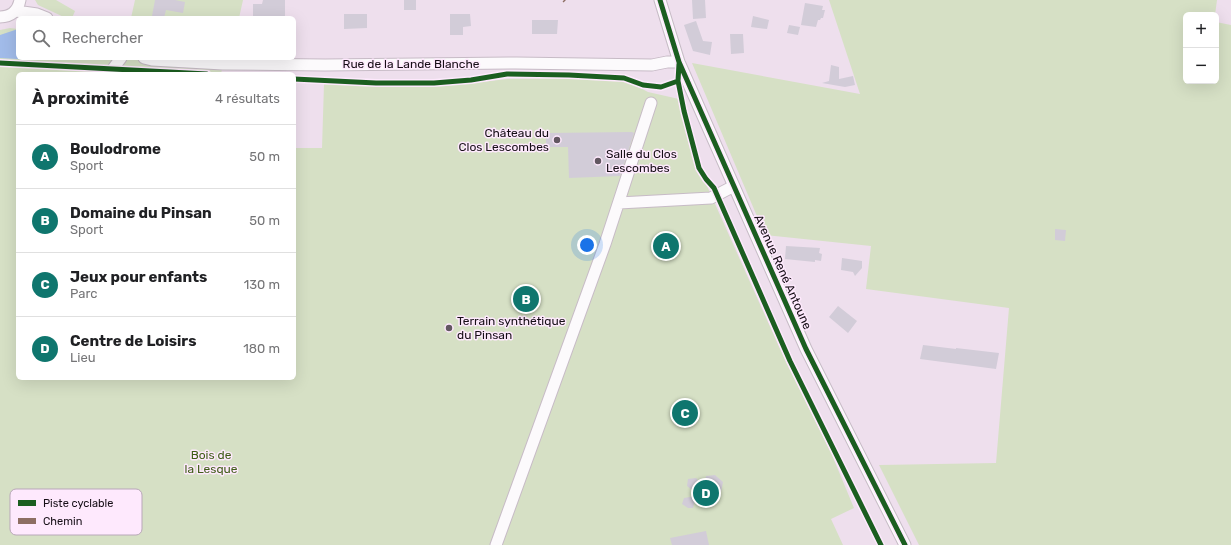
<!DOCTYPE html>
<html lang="fr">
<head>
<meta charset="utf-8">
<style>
  :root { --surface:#fff; --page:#f2f2f2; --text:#202124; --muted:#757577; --line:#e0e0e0; --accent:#0f766e }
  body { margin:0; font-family:Rubik,sans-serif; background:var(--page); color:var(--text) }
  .controls { position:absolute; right:12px; top:12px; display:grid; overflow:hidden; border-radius:6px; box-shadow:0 4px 16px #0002 }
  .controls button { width:36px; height:36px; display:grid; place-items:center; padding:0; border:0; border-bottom:1px solid var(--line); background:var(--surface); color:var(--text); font:20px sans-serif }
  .you { position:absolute; left:587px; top:245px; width:14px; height:14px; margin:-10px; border:3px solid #fff; border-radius:50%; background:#1a73e8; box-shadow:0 0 0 6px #1a73e833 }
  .badge { display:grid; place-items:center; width:26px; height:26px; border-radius:50%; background:var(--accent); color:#fff; font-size:13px; font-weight:700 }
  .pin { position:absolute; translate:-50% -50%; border:2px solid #fff; box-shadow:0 1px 4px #0006 }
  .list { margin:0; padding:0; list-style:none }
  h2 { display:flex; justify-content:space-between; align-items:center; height:52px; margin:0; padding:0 16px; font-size:17px }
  h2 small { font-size:13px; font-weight:400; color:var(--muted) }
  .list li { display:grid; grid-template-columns:26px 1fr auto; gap:12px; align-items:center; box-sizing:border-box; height:64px; padding:0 16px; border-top:1px solid var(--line) }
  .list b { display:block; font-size:15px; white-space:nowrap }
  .list p { margin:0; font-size:13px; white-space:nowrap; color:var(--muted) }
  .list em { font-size:13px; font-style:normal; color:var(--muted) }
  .icon { flex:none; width:22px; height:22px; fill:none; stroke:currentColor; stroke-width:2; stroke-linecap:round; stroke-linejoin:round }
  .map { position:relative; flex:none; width:1231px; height:545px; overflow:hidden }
  .search { position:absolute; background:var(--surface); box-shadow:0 4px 16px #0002; left:16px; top:16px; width:280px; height:44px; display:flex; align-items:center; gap:10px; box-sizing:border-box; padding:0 14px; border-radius:6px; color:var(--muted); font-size:15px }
  .panel { position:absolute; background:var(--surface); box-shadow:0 4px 16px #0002; left:16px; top:72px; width:280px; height:308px; border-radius:6px }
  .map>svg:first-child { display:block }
  .green { fill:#d6e0c5 }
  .water { fill:#a1bbe9 }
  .building { fill:#d2ccd8 }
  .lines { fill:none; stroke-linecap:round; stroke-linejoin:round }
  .minor-casing { stroke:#c7bbc6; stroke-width:13 }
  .minor { stroke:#fcfafc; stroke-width:11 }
  .quiet { stroke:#8d6e63; stroke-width:4; stroke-dasharray:8 4; stroke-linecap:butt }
  .cycleway-casing { stroke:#fee9fd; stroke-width:8 }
  .cycleway { stroke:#1b5e20; stroke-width:5 }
  .poi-dot { fill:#625761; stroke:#fee9fd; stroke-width:1.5 }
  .labels { text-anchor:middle; stroke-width:3; stroke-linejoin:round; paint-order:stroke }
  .street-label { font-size:12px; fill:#160e16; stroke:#fee9fd }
  .poi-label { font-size:12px; fill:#160e16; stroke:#fee9fd; text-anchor:start }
  .park-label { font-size:12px; fill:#3f5d17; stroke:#fee9fd }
  .key { fill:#fee9fd; stroke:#b8a7b8; stroke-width:1 }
  .key-label { font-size:11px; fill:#160e16 }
</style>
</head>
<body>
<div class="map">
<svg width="1231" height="545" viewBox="0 0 1231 545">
  <rect width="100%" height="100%" fill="#eedfed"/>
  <!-- green -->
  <path class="green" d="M 35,0 L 56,0 L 75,11 L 72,18 L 66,18 L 38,5 Z
    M 135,0 L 243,0 L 239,18 L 131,18 Z
    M 829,0 L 1217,0 L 1215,15 L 1186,15 L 1186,81 L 1216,81 L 1216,22 L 1231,25 L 1231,545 L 919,545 L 879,465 L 996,463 L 1009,308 L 866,289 L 871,246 L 765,235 L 692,63 L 860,94 Z
    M 10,28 L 18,29 L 18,58 L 145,58 L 223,64 L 221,74 L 18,74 L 18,378 L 294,378 L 294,148 L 322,148 L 324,84 L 384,86 L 443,86 L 508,79 L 566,78 L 627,81 L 648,92 L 679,99 L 697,169 L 707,186 L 785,360 L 832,455 L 854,508 L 831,519 L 843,545 L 0,545 L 0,30 Z"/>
  <!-- water -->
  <path class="water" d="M 18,29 L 18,58 L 34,58 L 34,60 L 0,58 L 0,35 Z"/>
  <!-- building -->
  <path class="building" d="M 155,0 L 175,0 L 185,2 L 183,13 L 166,10 L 164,18 L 152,16 Z
    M 263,0 L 285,0 L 285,18 L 253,18 L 253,4 L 262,4 Z
    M 404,0 L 416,0 L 416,10 L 404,10 Z
    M 692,0 L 705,0 L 706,18 L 693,19 Z
    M 805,3 L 823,6 L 822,10 L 825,10 L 823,18 L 821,18 L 820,20 L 818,20 L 816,27 L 801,25 Z
    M 344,14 L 367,14 L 367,28 L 344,29 Z
    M 450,14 L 470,14 L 471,26 L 463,27 L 463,35 L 450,35 Z
    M 753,16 L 769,20 L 767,29 L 751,27 Z
    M 532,20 L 558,20 L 557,34 L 532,34 Z
    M 696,21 L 703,41 L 712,42 L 710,55 L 693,51 L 684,25 Z
    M 789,25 L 800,27 L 798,35 L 787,33 Z
    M 730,34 L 743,34 L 744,53 L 731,54 Z
    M 831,65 L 839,67 L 839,79 L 853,76 L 855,85 L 845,87 L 822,83 L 829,81 Z
    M 632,132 L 634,133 L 620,176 L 569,178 L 568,147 L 546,147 L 546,133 Z
    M 1055,229 L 1066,230 L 1065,241 L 1055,240 Z
    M 786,246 L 820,248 L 819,253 L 822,254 L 821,261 L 815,260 L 815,262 L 785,259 Z
    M 842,258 L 862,261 L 862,268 L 855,276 L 853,272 L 841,270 Z
    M 838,306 L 857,321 L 848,333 L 829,317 Z
    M 923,345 L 956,349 L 956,348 L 999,353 L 996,369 L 920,359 Z
    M 715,475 L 723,482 L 720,497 L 713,498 L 704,489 L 702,498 L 687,486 L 688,479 L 696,478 L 704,486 L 706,476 Z
    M 696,496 L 693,508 L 688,508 L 682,504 L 684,498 Z
    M 706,531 L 709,545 L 672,545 L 670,538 Z"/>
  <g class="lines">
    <defs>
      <path id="minor" d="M 660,0 L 679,62 L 806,349 L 905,545
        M 16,11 L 37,14 L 47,18
        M 0,17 C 11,17 18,11 20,0
        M 144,58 L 152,60 L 223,64 L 325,65 L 516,63 L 652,65 L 667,62 L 679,62
        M 109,74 L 121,58
        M 619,203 L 711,198 L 734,186
        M 496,545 L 605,244 L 651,103"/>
    </defs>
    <!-- minor casing -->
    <use href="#minor" class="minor-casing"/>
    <!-- minor -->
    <use href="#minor" class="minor"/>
    <!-- quiet -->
    <path class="quiet" d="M 564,0 L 565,1"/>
    <defs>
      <path id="cycleway" d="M 660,0 L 679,62 L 806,349 L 905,545
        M 0,63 L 207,74
        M 679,64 L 678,81 L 684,111 L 699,168 L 706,179 L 714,188 L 790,361 L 881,545
        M 294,79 L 376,83 L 434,83 L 471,80 L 507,74 L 569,75 L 624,78 L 643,85 L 661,87 L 678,81"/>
    </defs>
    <!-- cycleway casing -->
    <use href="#cycleway" class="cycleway-casing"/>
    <!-- cycleway -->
    <use href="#cycleway" class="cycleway"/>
  </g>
  <!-- markers -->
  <g class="poi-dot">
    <circle cx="557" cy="140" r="4"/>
    <circle cx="598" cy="161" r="4"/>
    <circle cx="449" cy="328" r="4"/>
  </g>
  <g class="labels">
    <!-- street labels -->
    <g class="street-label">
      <text x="411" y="68">Rue de la Lande Blanche</text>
      <text transform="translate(783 272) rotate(66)" y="4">Avenue René Antoune</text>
    </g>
    <!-- poi labels -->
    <g class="poi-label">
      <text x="549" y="137" text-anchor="end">Château du<tspan x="549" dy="14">Clos Lescombes</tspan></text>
      <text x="606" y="158">Salle du Clos<tspan x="606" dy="14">Lescombes</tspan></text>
      <text x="457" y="325">Terrain synthétique<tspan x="457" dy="14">du Pinsan</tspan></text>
    </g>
    <!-- park labels -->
    <g class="park-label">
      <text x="211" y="459">Bois de<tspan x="211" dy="14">la Lesque</tspan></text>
    </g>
  </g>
  <!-- legend -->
  <rect x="10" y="489" width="132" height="46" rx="6" class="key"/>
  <rect x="18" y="500" width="18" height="6" fill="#1b5e20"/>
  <rect x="18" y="518" width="18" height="6" fill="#8d6e63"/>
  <g class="key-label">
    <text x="43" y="507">Piste cyclable</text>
    <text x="43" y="525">Chemin</text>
  </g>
</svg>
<div class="controls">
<button>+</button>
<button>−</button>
</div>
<div class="you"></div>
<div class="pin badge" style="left:666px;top:246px">A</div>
<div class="pin badge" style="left:526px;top:299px">B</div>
<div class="pin badge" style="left:685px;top:413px">C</div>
<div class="pin badge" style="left:706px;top:493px">D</div>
<div class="search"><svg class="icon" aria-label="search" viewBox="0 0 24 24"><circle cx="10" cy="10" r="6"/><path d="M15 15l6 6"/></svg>Rechercher</div>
<section class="panel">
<h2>À proximité<small>4 résultats</small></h2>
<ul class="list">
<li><span class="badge">A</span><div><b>Boulodrome</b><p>Sport</p></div><em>50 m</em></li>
<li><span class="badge">B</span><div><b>Domaine du Pinsan</b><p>Sport</p></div><em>50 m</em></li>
<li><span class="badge">C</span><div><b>Jeux pour enfants</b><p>Parc</p></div><em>130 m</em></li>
<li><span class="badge">D</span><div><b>Centre de Loisirs</b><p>Lieu</p></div><em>180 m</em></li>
</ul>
</section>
</div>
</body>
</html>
